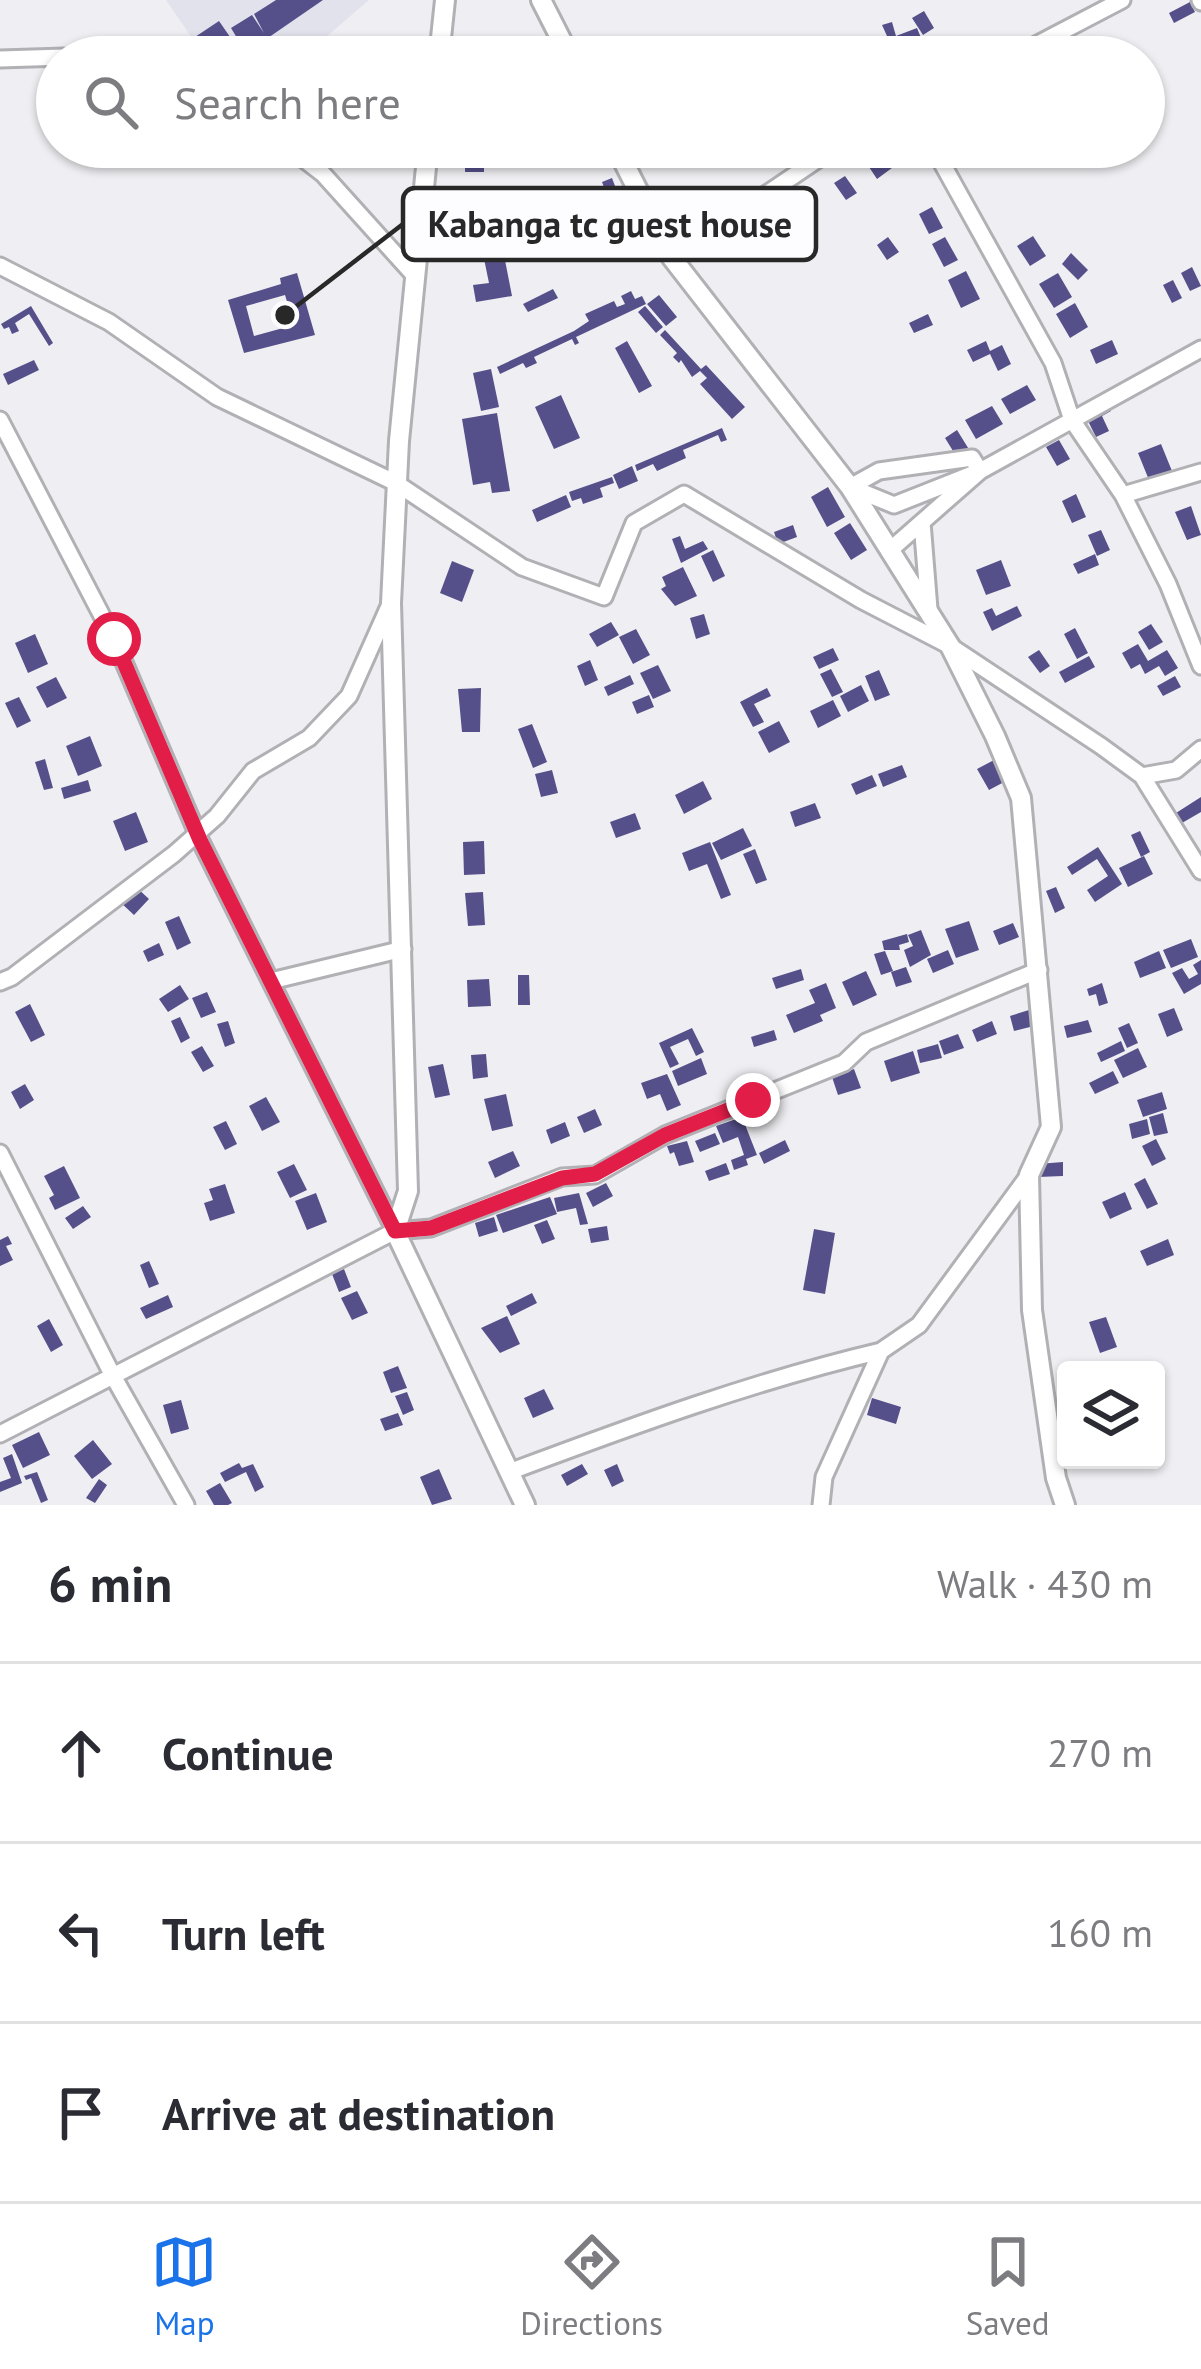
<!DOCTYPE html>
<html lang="en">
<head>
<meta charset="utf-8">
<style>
  :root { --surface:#fff; --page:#f7f7f7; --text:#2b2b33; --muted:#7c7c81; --line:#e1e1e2; --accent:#1a73e8 }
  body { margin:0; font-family:"PT Sans",sans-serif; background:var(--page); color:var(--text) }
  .controls { position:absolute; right:36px; bottom:36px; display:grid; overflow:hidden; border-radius:12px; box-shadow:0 3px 9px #0004 }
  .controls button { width:108px; height:108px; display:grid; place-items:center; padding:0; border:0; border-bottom:3px solid var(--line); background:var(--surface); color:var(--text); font:60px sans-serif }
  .stop { position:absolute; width:36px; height:36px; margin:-27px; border:9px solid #e11d48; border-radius:50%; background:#fff }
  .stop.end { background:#e11d48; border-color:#fff; box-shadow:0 3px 12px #0008 }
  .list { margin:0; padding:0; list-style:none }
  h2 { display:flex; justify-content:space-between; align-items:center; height:156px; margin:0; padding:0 48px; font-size:51px }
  h2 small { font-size:39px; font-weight:400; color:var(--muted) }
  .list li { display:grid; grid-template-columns:78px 1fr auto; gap:36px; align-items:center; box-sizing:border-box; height:180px; padding:0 48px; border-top:3px solid var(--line) }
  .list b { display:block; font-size:45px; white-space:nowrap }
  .list em { font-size:39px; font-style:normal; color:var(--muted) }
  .icon { flex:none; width:66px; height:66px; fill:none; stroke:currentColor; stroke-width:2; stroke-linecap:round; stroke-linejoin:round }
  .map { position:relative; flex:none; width:1201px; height:1505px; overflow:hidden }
  .search { position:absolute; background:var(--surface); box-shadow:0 3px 9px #0004; left:36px; right:36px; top:36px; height:132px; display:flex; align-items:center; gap:30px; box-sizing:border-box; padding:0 42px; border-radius:66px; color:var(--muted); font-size:45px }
  .sheet { height:696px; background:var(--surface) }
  nav { display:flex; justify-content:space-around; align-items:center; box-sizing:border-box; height:168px; border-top:3px solid var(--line); background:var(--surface); font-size:33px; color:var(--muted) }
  nav a { display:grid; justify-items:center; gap:6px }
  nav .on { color:var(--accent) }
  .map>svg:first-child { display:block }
  .built { fill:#e2e2ed }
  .building { fill:#55508a; fill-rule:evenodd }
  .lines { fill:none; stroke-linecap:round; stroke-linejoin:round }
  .minor-casing { stroke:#b1b1b5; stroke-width:21 }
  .tertiary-casing { stroke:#b1b1b5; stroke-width:24 }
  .minor { stroke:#fff; stroke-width:15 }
  .tertiary { stroke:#fff; stroke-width:18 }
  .route { stroke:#e11d48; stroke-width:15 }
  .leader { fill:none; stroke:#282829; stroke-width:4.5 }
  .callout-dot { fill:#282829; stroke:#fdfdff; stroke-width:4.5 }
  .callout { fill:#fdfdff; stroke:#282829; stroke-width:4.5 }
  .callout-label { font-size:36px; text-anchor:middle; font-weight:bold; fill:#282829 }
</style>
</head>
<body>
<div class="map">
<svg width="1201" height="1505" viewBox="0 0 1201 1505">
  <rect width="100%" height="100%" fill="#efeff3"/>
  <!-- built -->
  <path class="built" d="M 166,0 L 369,0 L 303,57 L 205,57 Z"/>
  <!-- building -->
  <path class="building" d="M 276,0 L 323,0 L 246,53 L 231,28 L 252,15 L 264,33 L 254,14 Z
    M 1190,2 L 1195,12 L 1174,23 L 1169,13 Z
    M 924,11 L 934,28 L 923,35 L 912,18 Z
    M 219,21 L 244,57 L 209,57 L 195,37 Z
    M 892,22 L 896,36 L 917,28 L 924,45 L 896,56 L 882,25 Z
    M 465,147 L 484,147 L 484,172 L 465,172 Z
    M 888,153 L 896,165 L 877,179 L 869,167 Z
    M 845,176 L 857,193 L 846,200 L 834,183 Z
    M 612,178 L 621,202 L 611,206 L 602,182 Z
    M 932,207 L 943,228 L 929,234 L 919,214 Z
    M 1033,236 L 1046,256 L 1030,266 L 1017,246 Z
    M 888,237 L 899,252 L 887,260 L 877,245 Z
    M 945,237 L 958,260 L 944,267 L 932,244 Z
    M 503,250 L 512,296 L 476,302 L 473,285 L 489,283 L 483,254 Z
    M 1071,253 L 1088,270 L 1078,280 L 1062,264 Z
    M 1192,267 L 1201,286 L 1190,291 L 1181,273 Z
    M 966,271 L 980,299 L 961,308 L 948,280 Z
    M 297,273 L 315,335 L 244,353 L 228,300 L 281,284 L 280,278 ZM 285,295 L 294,325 L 254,336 L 246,306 Z
    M 1058,273 L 1072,297 L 1054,308 L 1039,284 Z
    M 1173,280 L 1182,298 L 1172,303 L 1163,285 Z
    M 553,289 L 558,298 L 528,312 L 523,304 Z
    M 631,291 L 635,299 L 642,296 L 646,304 L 576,337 L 579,343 L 575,345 L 572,339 L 534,357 L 537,363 L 526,368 L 523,363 L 500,374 L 497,367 L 574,331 L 589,321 L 585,314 L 614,301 L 617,307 L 625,304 L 621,296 Z
    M 659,295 L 677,317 L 666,326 L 647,304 Z
    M 1075,303 L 1088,327 L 1070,338 L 1056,314 Z
    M 31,306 L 53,343 L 49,346 L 29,314 L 15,323 L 19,331 L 12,334 L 9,327 L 4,329 L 1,324 Z
    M 645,306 L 663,327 L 656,333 L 638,312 Z
    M 928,314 L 933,325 L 914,333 L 909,323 Z
    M 665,330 L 701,369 L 706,365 L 745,407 L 732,419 L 700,384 L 707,378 L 700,371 L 692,377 L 681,360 L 679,363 L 673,357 L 677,353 L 660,335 Z
    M 1112,340 L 1118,354 L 1096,364 L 1090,350 Z
    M 627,341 L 652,386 L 639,393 L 615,348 Z
    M 986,341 L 990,351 L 1002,345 L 1011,364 L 998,371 L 990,354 L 973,362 L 967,350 Z
    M 34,360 L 39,370 L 8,385 L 3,374 Z
    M 491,369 L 499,407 L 481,411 L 473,373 Z
    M 1027,385 L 1036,400 L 1010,414 L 1001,399 Z
    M 561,395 L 580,438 L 554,449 L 535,407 Z
    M 1107,404 L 1111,411 L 1102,416 L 1109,431 L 1096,437 L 1086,417 Z
    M 992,406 L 1003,424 L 976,439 L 965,420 Z
    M 497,413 L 510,491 L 492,493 L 490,482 L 473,485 L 462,419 Z
    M 722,428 L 727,440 L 721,442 L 718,435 L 683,450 L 686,458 L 657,471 L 653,464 L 637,471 L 635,465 Z
    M 957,430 L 970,451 L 958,459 L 945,438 Z
    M 1059,440 L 1070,459 L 1057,466 L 1046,447 Z
    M 1161,444 L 1172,471 L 1149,480 L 1138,453 Z
    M 632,466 L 638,481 L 619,489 L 613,475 Z
    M 612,477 L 614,483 L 600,488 L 603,497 L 583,504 L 581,498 L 572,501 L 569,492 Z
    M 828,487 L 845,517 L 827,527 L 811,497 Z
    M 1076,494 L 1086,517 L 1072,523 L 1062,501 Z
    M 566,495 L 571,507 L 537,522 L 532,510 Z
    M 1191,506 L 1201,535 L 1187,540 L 1175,512 Z
    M 850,523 L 867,550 L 851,560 L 834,533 Z
    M 793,525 L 797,537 L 778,544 L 774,532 Z
    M 1101,530 L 1110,550 L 1097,556 L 1088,535 Z
    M 680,536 L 685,549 L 703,541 L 708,549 L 681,563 L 672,539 Z
    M 713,550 L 725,576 L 713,582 L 701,556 Z
    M 1095,554 L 1099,565 L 1078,574 L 1073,564 Z
    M 1001,560 L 1011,586 L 986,595 L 976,570 Z
    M 452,561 L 474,570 L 462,602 L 440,593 Z
    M 683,567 L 697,596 L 675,606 L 661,589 L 666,586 L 662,577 Z
    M 1017,606 L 1022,616 L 992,631 L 983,612 L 992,608 L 996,616 Z
    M 704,614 L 710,634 L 696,639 L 690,618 Z
    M 611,622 L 619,635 L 597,647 L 589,634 Z
    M 1151,624 L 1163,642 L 1149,650 L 1138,632 Z
    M 1075,628 L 1088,653 L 1077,659 L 1064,634 Z
    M 636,629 L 650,655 L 633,664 L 619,637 Z
    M 35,634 L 48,664 L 28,673 L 15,643 Z
    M 1138,644 L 1148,661 L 1167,650 L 1178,668 L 1165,676 L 1159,666 L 1145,674 L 1140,664 L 1131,669 L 1122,653 Z
    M 833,648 L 839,660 L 819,669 L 813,657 Z
    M 1039,650 L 1050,666 L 1040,673 L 1028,657 Z
    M 1089,656 L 1095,667 L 1065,683 L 1059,672 Z
    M 590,660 L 598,680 L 585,686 L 577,666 Z
    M 658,665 L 671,691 L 653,699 L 640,673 Z
    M 831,669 L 843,692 L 832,697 L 820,674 Z
    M 879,670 L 890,695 L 875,701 L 865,676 Z
    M 630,675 L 634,684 L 608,696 L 604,687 Z
    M 1175,676 L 1181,687 L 1163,696 L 1157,686 Z
    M 56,677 L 67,698 L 47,708 L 36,687 Z
    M 861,685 L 869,701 L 848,712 L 840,696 Z
    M 481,688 L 480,732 L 462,732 L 458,689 Z
    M 767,688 L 771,696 L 754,704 L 764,722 L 753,727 L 740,702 Z
    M 649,695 L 654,707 L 637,714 L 632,702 Z
    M 19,697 L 31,721 L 17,728 L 5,703 Z
    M 833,700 L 841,716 L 818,728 L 810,711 Z
    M 779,721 L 790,742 L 769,753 L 758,732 Z
    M 532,724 L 547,762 L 533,768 L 518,729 Z
    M 90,736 L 102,766 L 78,776 L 66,746 Z
    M 45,759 L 53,788 L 44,790 L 35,762 Z
    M 994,760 L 1006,781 L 989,790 L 977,769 Z
    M 902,765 L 907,777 L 883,787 L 878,774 Z
    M 552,770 L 558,793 L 541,797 L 535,774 Z
    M 872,775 L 877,786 L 856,795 L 851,784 Z
    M 88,780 L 91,791 L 64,799 L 61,788 Z
    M 703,781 L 712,799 L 684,814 L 675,795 Z
    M 1201,797 L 1201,812 L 1182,823 L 1176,813 Z
    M 815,803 L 821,818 L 795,827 L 790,812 Z
    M 136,812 L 148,842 L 125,851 L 113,821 Z
    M 635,813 L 641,829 L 616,838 L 610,822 Z
    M 743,828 L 752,846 L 721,860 L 712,843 Z
    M 1140,831 L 1150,852 L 1141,857 L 1131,835 Z
    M 484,841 L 485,874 L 464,875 L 463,842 Z
    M 710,842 L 731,895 L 721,899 L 707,864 L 689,871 L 682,853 Z
    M 1098,847 L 1122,884 L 1095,902 L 1087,890 L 1108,876 L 1097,859 L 1072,875 L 1067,867 Z
    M 755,849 L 767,880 L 756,884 L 743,854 Z
    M 1144,856 L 1153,874 L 1128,887 L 1119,868 Z
    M 135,886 L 149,899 L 134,915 L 120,902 Z
    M 1056,887 L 1065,908 L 1055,913 L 1046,891 Z
    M 483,892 L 485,925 L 468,926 L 465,893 Z
    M 179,916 L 191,943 L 177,950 L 165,922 Z
    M 969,921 L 979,950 L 956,958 L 945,929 Z
    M 1013,923 L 1019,937 L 999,945 L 993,931 Z
    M 921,930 L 931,955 L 910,967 L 904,950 L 913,946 L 908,935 Z
    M 907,934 L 909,942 L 899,945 L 900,950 L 884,950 L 882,941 Z
    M 1191,939 L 1198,957 L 1171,968 L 1163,950 Z
    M 159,943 L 164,955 L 148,962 L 143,951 Z
    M 948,950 L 954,964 L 933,973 L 927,959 Z
    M 885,951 L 893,971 L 881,975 L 874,954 Z
    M 1159,951 L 1166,968 L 1140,978 L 1134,962 Z
    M 1201,960 L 1201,984 L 1184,994 L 1172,973 L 1182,968 L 1189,979 L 1198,974 L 1193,965 Z
    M 906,967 L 912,982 L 896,987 L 891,972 Z
    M 801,969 L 804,980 L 776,989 L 772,978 Z
    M 866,971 L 877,995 L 853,1006 L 842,982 Z
    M 518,975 L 529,975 L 530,1005 L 518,1005 Z
    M 489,979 L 491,1006 L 468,1007 L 467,980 Z
    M 826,983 L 836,1008 L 820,1015 L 823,1021 L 794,1033 L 786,1015 L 815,1003 L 809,990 Z
    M 1102,983 L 1108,1003 L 1099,1006 L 1096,994 L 1089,996 L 1087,989 Z
    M 180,985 L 189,999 L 168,1012 L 159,999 Z
    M 207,992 L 216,1012 L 201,1018 L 192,998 Z
    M 30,1004 L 45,1035 L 31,1042 L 15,1012 Z
    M 1174,1008 L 1183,1030 L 1167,1037 L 1158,1014 Z
    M 1029,1010 L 1034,1026 L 1014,1031 L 1010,1016 Z
    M 180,1017 L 190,1038 L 181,1043 L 171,1021 Z
    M 1088,1020 L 1092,1032 L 1067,1038 L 1064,1026 Z
    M 228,1021 L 235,1043 L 225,1047 L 217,1024 Z
    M 992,1021 L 997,1034 L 977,1042 L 972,1030 Z
    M 1129,1023 L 1138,1043 L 1127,1048 L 1118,1028 Z
    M 692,1028 L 704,1052 L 696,1056 L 688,1039 L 670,1047 L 679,1064 L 670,1068 L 659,1043 Z
    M 774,1030 L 777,1040 L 754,1047 L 751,1037 Z
    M 958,1034 L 964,1048 L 944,1055 L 939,1041 Z
    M 1121,1041 L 1125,1051 L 1101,1062 L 1097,1053 Z
    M 938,1044 L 942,1058 L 920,1063 L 917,1050 Z
    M 202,1046 L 214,1066 L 203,1072 L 191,1052 Z
    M 1138,1048 L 1147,1067 L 1123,1078 L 1114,1060 Z
    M 913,1051 L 920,1073 L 891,1082 L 884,1061 Z
    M 486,1054 L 488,1077 L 473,1079 L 471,1055 Z
    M 701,1058 L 707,1074 L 678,1086 L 672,1071 Z
    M 443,1064 L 450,1095 L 435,1098 L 428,1067 Z
    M 854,1069 L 861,1088 L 838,1095 L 832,1077 Z
    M 1113,1071 L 1119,1083 L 1095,1094 L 1089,1083 Z
    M 667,1074 L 681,1105 L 667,1111 L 660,1094 L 647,1099 L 641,1083 Z
    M 25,1084 L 34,1100 L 20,1109 L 11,1092 Z
    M 1162,1092 L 1167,1109 L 1143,1117 L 1137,1100 Z
    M 506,1094 L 513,1126 L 492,1131 L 484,1099 Z
    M 266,1097 L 280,1122 L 262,1131 L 249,1106 Z
    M 595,1109 L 602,1125 L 584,1133 L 577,1117 Z
    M 1163,1113 L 1168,1133 L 1154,1136 L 1149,1117 Z
    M 742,1117 L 757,1155 L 746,1159 L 748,1165 L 734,1170 L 731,1160 L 744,1155 L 738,1137 L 723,1143 L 716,1126 Z
    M 1147,1119 L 1150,1134 L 1132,1139 L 1129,1124 Z
    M 226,1121 L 237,1144 L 225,1150 L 213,1127 Z
    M 565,1122 L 570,1136 L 551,1144 L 546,1130 Z
    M 715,1133 L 720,1144 L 700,1152 L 695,1141 Z
    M 1156,1139 L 1166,1159 L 1152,1166 L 1142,1146 Z
    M 785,1140 L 790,1151 L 764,1164 L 759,1153 Z
    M 687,1141 L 694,1162 L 679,1166 L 674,1152 L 670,1154 L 667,1146 Z
    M 513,1151 L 520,1166 L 495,1178 L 488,1162 Z
    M 1063,1162 L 1063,1176 L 1038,1177 L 1038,1164 Z
    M 726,1163 L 730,1174 L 709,1181 L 705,1171 Z
    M 294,1164 L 307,1190 L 290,1198 L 277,1172 Z
    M 64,1166 L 80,1198 L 55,1210 L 49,1198 L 54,1195 L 44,1176 Z
    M 1145,1178 L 1158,1204 L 1147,1209 L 1134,1184 Z
    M 606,1183 L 613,1196 L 593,1207 L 586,1193 Z
    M 225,1184 L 235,1213 L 210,1221 L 204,1203 L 213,1200 L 209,1189 Z
    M 1125,1192 L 1132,1209 L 1110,1219 L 1102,1202 Z
    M 316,1193 L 327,1222 L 307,1230 L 295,1201 Z
    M 579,1193 L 588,1224 L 580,1225 L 576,1208 L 557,1212 L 554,1198 Z
    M 550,1197 L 557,1214 L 503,1233 L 496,1215 Z
    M 83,1206 L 91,1217 L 73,1229 L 65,1218 Z
    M 494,1217 L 498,1231 L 479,1237 L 475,1223 Z
    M 547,1220 L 555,1239 L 542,1244 L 534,1225 Z
    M 607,1226 L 609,1240 L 591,1243 L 588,1229 Z
    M 814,1229 L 835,1233 L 825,1294 L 803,1290 Z
    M 8,1236 L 12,1244 L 6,1246 L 13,1260 L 0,1266 L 0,1240 Z
    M 1168,1239 L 1174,1255 L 1147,1266 L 1140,1251 Z
    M 149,1261 L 159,1284 L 149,1288 L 140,1265 Z
    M 344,1269 L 351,1287 L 339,1292 L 332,1274 Z
    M 357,1291 L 368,1313 L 352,1320 L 341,1298 Z
    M 532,1293 L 537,1303 L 511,1316 L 506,1306 Z
    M 168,1295 L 173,1307 L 146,1319 L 140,1308 Z
    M 507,1316 L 520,1344 L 500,1353 L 481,1328 Z
    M 1106,1317 L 1117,1347 L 1100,1353 L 1089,1322 Z
    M 49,1319 L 63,1345 L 51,1352 L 37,1326 Z
    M 398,1366 L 407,1388 L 391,1393 L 383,1372 Z
    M 544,1389 L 554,1409 L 533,1418 L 524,1398 Z
    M 407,1392 L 414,1410 L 403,1415 L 395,1396 Z
    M 872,1398 L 901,1407 L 896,1424 L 867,1415 Z
    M 181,1400 L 189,1429 L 171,1434 L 163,1405 Z
    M 398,1413 L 403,1425 L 385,1431 L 380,1419 Z
    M 39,1432 L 50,1455 L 23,1468 L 12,1445 Z
    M 93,1440 L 112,1464 L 92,1479 L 74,1456 Z
    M 12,1454 L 22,1483 L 0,1492 L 0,1482 L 11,1478 L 3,1458 Z
    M 239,1463 L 242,1468 L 253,1464 L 264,1487 L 255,1492 L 246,1472 L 225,1482 L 220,1473 Z
    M 582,1464 L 588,1474 L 567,1486 L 561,1475 Z
    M 617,1464 L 624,1481 L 612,1487 L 604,1470 Z
    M 439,1469 L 452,1499 L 432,1505 L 420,1477 Z
    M 37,1472 L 48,1500 L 41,1503 L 31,1478 L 26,1480 L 24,1476 Z
    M 99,1479 L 107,1485 L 95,1503 L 86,1498 Z
    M 220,1483 L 232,1503 L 228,1505 L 214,1505 L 206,1491 Z"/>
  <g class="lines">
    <defs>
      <path id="minor" d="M 1200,0 L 1201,2
        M 1013,57 L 1122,0
        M 0,59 L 64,57
        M 288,147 L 323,174 L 414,275
        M 933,147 L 1053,363 L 1072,420 L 1123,495 L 1168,584 L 1201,666
        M 672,258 L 836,147
        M 0,266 L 109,322 L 217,397 L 396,483 L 522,567 L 604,597 L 634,523 L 684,494 L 861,600 L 950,646 L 1101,746 L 1142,776 L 1201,871
        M 0,420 L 114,639 L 200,840 L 395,1231
        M 850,487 L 894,505 L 980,471 L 1201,349
        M 850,487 L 879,471 L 972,458 L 980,471 L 889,551
        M 1123,495 L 1201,472
        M 922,522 L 929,609
        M 1142,776 L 1176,770 L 1201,749
        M 271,981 L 403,949
        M 0,982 L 12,977 L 174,854 L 217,816 L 253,771 L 309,738 L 349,696 L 390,604
        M 0,1153 L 113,1376 L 186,1505
        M 0,1434 L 395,1231 L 431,1228 L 562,1177 L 595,1175 L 665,1135 L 844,1063 L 866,1042 L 1039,970
        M 509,1472 C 632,1426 754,1381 881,1351
        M 821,1505 L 824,1477 L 881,1351 L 919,1325 L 1029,1175"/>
      <path id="tertiary" d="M 541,0 L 570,57
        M 439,57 L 445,0
        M 428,147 L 399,441 L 391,603 L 408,1191 L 395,1231 L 525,1505
        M 616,147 L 672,258 L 850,487 L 950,646 L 995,736 L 1021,798 L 1051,1127 L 1029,1175 L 1032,1310 L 1056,1478 L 1065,1505"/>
    </defs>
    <!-- minor casing -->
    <use href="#minor" class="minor-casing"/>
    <!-- tertiary casing -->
    <use href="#tertiary" class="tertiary-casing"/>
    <!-- minor -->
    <use href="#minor" class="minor"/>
    <!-- tertiary -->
    <use href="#tertiary" class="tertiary"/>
  </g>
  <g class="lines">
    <!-- route -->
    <path class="route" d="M 114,639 L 200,840 L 395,1231 L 431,1228 L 562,1178 L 595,1174 L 665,1135 L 753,1100"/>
  </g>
  <!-- callouts -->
  <path class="leader" d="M285 315L403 224"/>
  <circle class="callout-dot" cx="285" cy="315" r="12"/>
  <rect class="callout" x="403" y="188" width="413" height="72" rx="12"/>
  <g class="callout-label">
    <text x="610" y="237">Kabanga tc guest house</text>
  </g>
</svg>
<div class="controls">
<button><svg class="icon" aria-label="layers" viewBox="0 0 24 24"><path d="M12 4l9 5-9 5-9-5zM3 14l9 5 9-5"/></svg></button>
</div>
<div class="stop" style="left:114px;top:639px"></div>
<div class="stop end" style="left:753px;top:1100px"></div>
<div class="search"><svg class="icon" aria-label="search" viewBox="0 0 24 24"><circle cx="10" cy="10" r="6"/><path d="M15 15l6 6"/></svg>Search here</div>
</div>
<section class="sheet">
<h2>6 min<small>Walk · 430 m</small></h2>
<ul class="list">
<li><svg class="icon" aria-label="ahead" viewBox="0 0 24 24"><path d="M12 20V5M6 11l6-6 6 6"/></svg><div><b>Continue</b></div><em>270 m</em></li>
<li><svg class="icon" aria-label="left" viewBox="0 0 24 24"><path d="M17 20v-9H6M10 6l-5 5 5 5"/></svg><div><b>Turn left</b></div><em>160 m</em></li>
<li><svg class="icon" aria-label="arrive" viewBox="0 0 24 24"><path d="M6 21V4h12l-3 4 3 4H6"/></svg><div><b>Arrive at destination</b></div></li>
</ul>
</section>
<nav>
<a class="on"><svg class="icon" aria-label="map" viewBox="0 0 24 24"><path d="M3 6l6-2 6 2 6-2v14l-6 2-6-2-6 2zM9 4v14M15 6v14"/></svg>Map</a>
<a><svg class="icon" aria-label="directions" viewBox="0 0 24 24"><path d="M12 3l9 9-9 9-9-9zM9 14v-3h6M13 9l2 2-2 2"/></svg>Directions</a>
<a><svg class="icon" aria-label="saved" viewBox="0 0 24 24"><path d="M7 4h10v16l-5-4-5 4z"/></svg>Saved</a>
</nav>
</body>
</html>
